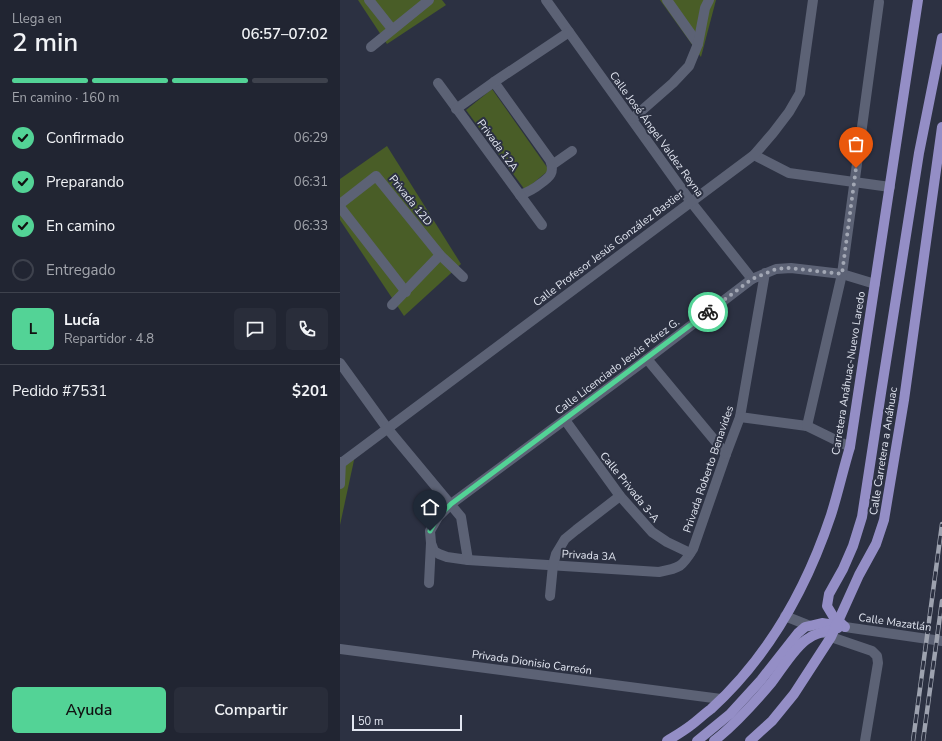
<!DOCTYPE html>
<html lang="es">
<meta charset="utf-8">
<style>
:root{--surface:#212532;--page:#292d3a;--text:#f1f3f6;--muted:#a2a5ac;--line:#3e424d;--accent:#53d396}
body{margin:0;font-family:"Nunito Sans",sans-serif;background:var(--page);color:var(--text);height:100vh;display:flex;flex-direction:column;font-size:15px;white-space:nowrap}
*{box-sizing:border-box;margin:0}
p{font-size:13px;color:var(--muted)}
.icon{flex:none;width:22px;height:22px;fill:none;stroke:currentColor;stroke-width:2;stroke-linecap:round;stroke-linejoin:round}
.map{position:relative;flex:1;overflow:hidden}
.panel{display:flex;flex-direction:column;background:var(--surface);width:340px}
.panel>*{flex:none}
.scale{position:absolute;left:12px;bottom:10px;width:110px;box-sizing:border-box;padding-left:4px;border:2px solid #e2e6f1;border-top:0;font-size:11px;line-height:14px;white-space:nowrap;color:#e2e6f1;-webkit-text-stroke:3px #2c3142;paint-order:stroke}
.pin{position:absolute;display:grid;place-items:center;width:34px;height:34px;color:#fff;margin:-41px -17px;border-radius:50% 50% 50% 0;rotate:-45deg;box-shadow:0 0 4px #0007}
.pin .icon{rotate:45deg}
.courier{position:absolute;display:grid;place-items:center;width:40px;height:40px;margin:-20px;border:3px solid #53d396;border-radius:50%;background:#fff;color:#222;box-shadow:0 1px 5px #0007}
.head em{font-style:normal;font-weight:600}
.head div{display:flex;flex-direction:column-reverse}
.head{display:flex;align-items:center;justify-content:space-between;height:68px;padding:0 12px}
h1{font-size:26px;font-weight:600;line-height:30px}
.bar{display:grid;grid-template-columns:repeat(4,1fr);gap:6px 4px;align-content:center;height:48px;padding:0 12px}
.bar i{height:5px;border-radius:3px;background:var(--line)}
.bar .on{background:var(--accent)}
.bar p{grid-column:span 4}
.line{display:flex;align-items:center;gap:10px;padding:0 12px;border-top:1px solid var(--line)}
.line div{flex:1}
.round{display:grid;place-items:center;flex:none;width:42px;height:42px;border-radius:6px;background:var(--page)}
ol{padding:0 12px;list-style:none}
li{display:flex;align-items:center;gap:12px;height:44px}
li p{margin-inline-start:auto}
li .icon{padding:4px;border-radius:50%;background:var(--accent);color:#111;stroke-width:4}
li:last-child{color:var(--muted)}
li i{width:22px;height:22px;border:2px solid var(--line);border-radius:50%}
.primary-button{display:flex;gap:8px;margin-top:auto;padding:8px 12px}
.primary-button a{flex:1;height:46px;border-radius:6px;background:var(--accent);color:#111;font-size:16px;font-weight:600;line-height:46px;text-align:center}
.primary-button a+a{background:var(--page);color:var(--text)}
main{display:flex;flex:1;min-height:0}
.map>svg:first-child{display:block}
</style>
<main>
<section class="panel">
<div class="head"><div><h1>2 min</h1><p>Llega en</p></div><em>06:57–07:02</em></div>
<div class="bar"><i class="on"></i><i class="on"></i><i class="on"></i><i></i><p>En camino · 160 m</p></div>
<ol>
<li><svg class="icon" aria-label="check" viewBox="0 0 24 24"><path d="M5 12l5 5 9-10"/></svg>Confirmado<p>06:29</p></li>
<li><svg class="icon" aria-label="check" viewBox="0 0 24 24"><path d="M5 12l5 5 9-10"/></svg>Preparando<p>06:31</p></li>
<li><svg class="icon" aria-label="check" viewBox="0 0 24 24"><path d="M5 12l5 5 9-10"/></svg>En camino<p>06:33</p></li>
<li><i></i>Entregado</li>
</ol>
<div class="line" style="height:72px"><b class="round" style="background:var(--accent);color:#111">L</b><div><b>Lucía</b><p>Repartidor · 4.8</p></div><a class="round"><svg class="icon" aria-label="chat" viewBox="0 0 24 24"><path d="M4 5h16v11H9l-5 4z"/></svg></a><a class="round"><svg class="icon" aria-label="phone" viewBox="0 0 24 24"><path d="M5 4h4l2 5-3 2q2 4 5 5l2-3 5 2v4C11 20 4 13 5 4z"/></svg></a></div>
<div class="line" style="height:52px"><div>Pedido #7531</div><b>$201</b></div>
<div class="primary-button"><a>Ayuda</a><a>Compartir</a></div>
</section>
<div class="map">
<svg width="602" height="741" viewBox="0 0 602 741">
<rect width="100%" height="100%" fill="#2c3142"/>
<g fill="#495d27">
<path d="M18 0H102L106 5 47 44Z"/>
<path d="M320 0H376L361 57Z"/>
<path d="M152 89 209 170 185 190 126 110Z"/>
<path d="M47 146 121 264 64 316 0 220V179Z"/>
<path d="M16 451 0 525V463Z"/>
</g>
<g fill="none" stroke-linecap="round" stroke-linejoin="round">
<g stroke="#5c6275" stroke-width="10">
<path d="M29 0 52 29"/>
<path d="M206 0 351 202 412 279"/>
<path d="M327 0 358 44"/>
<path d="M31 47 89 0"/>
<path d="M154 82 210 160C215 173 210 177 200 184 194 189 188 192 180 195"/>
<path d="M98 83 202 225"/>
<path d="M116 109 154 82 229 32"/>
<path d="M292 119 333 83 349 66 358 44 365 8 369 0"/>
<path d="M414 155 449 173 550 187"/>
<path d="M212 165 232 151"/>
<path d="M0 204 36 176 100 255 123 277"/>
<path d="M0 207 66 292"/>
<path d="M425 273 400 417 386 454 353 549C342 567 340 568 319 572L128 560 107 557 99 554 94 551 91 543 90 531 98 517 111 504 307 359 412 279 436 269 451 268 502 274 535 284"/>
<path d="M52 305 100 255"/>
<path d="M307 359 386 454"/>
<path d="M0 363 47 428 121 517 128 560"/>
<path d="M400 417 467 426 510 447"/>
<path d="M225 420 280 496 312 532 327 542 350 553"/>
<path d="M467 426 502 274 539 2"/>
<path d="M0 464 414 155 433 133 449 112 460 93 473 0"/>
<path d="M0 484 1 462"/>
<path d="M89 583 91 543"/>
<path d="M210 596 213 565 216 554 225 539 236 530 280 496"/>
<path d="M445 616 480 630 491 637 532 651 537 656 538 663 525 741"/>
<path d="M505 627 602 641"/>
<path d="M0 649 381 699"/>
</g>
<g stroke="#948ec6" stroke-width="10">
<path d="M505 627 493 616 487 606 489 594 503 569 513 546 522 517 541 393 579 153 602 38"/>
<path d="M327 741C335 736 342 732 350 726 357 721 364 714 371 709 428 657 467 587 491 515 498 493 503 470 510 447L578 0"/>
<path d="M357 741 390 714 421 680 458 633 465 627 482 623 501 626"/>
<path d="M374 741C393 726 416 701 432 682 442 669 456 645 469 638 478 632 489 631 498 628"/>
<path d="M410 741 432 721 454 694 491 637 519 575 536 544 544 520 564 400 602 127"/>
</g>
<g stroke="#9da2af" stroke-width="4.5">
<g id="rail">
<path d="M573 741 602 524"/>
<path d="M583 741 602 601"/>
</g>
</g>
<use href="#rail" stroke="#2c3142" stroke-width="3" stroke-dasharray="9" stroke-linecap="butt"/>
</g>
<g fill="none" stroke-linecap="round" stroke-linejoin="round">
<path stroke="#a2a7b4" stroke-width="4" stroke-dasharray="0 7.2" d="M368 312 412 279 436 269 450 268 502 274 516 168"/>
<path stroke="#53d396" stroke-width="5" d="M90 531 98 517 111 504 368 312"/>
</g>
<g text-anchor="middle" stroke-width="4" stroke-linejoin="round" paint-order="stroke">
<g font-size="11" fill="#e2e6f1" stroke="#2c3142">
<text transform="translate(317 134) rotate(54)" y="4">Calle José Ángel Valdez Reyna</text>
<text transform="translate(158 145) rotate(54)" y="4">Privada 12A</text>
<text transform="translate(71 200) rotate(51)" y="4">Privada 12D</text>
<text transform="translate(268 248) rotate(-37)" y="4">Calle Profesor Jesús González Bastier</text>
<text transform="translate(277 366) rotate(-37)" y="4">Calle Licenciado Jesús Pérez G.</text>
<text transform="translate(508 373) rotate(-81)" y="4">Carretera Anáhuac-Nuevo Laredo</text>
<text transform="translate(543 451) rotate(-81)" y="4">Calle Carretera a Anáhuac</text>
<text transform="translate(368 469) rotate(-71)" y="4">Privada Roberto Benavides</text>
<text transform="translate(290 487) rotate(51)" y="4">Calle Privada 3-A</text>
<text transform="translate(249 555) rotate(3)" y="4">Privada 3A</text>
<text transform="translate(555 622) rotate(8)" y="4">Calle Mazatlán</text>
<text transform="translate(192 662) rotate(8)" y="4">Privada Dionisio Carreón</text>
</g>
</g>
</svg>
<div class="scale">50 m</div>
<div class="pin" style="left:516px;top:168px;background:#ea580c"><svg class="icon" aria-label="bag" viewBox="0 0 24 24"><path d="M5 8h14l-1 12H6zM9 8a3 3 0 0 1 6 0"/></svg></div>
<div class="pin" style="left:90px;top:531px;background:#1f2937"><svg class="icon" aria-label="home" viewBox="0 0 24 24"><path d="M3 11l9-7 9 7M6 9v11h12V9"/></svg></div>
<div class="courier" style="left:368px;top:312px"><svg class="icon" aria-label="bike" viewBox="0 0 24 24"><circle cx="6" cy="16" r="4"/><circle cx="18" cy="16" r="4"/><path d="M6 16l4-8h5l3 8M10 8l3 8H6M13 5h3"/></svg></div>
</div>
</main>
